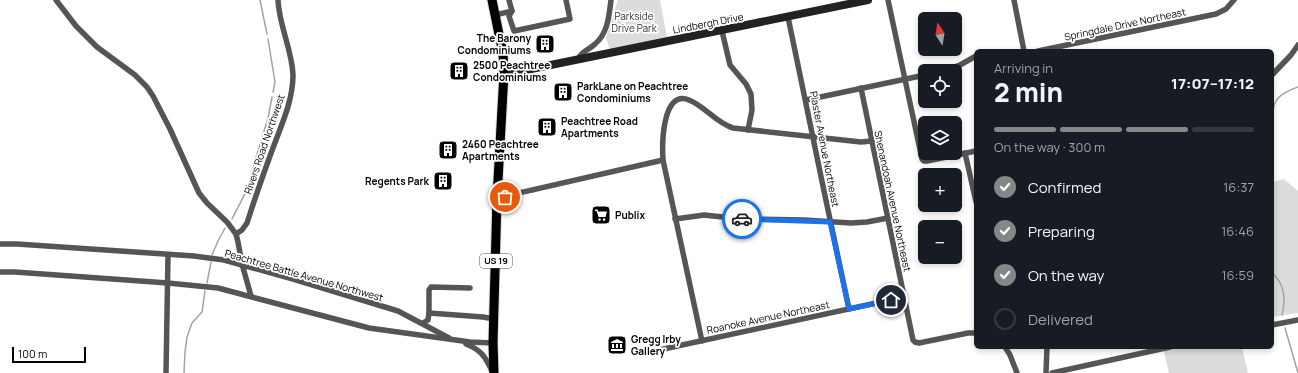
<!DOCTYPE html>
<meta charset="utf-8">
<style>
:root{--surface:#171b24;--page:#20242c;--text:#f1f3f6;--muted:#9ea1a6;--line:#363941;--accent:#858687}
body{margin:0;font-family:Manrope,sans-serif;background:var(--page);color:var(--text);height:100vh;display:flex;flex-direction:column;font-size:15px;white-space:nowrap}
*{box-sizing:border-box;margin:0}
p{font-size:13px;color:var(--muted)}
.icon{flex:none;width:22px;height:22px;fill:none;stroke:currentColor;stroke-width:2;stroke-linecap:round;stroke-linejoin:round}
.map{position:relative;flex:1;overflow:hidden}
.drawer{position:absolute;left:974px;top:49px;width:300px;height:300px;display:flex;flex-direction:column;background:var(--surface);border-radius:6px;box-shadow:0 2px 6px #0003}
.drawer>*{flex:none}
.needle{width:26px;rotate:348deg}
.buttons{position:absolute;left:918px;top:12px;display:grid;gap:8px}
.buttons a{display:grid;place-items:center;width:44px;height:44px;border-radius:6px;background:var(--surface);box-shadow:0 2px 6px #0003;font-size:20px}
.scale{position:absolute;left:12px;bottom:10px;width:74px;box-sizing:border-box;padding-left:4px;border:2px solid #000;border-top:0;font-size:11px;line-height:14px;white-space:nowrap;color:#000;-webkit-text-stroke:3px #fff;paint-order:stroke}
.pin{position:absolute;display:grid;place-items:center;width:34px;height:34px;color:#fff;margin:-17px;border:2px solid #fff;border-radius:50%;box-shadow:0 1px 4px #0007}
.courier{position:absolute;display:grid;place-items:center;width:40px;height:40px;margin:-20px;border:3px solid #1a73e8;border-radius:50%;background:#fff;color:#222;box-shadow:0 1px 5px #0007}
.summary em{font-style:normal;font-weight:800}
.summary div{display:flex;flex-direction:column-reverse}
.summary{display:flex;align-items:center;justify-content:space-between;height:68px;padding:0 20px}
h1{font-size:26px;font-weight:800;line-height:30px}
.bar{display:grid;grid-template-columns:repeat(4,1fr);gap:6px 4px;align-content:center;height:48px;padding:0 20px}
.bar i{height:5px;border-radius:3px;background:var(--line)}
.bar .current{background:var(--accent)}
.bar p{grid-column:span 4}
ol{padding:0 20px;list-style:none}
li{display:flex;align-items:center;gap:12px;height:44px}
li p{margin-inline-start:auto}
li .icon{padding:4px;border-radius:50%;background:var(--accent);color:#fff;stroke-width:4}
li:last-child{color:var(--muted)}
li i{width:22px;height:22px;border:2px solid var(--line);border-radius:50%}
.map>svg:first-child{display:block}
</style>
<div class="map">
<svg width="1298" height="373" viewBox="0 0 1298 373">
<rect width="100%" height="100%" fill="#fff"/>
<g fill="#dcdcdc">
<path d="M618 0H660L667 37 610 50 606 38Z"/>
<path d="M1284 179 1298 191V313L1272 317V182Z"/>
<path d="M1163 347H1242L1248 373H1169Z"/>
</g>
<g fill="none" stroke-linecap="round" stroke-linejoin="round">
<g stroke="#a3a3a3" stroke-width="1.5">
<path d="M260 0 267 34"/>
<path d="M268 39 275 82 273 92"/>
<path d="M1272 118C1273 114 1273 107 1275 103 1279 94 1290 90 1298 87"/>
<path d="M232 219C237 209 243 199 247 188 250 179 251 171 255 163V161L268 118 272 97"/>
<path d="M212 255 218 241 225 228"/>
<path d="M1272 273C1285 284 1286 299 1282 315"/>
<path d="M207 283 211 262"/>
<path d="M1285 328 1298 373"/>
<path d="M184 373 185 352 187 337 192 323 202 312 205 291"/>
</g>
<g stroke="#dbdbdb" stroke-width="11">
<path id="trunk" d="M492 0 503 54 504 73 497 198 493 343 494 373"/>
</g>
<g stroke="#555" stroke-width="5.5">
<path d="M56 0 76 26 97 47 135 75 147 87 153 96 170 129 199 193 207 203 227 222 236 234 238 242 242 264 251 296"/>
<path d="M509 0 512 11 509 16 514 31 570 19 566 0"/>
<path d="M888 0 922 159 924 161H927L976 151"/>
<path d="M1014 0 1024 51"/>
<path d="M495 15 512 11"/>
<path d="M788 17 824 191 849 309"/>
<path d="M722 31 730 65 746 84 751 94 752 110 748 130"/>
<path d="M1038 51 1216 14 1226 9 1234 0"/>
<path d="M578 59C582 51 589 50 595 44 608 33 609 16 611 0"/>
<path d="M942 71 960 65 976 56"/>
<path d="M1272 75 1291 55 1298 45"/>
<path d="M861 88 913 340 915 342 919 343 968 333H976"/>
<path d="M806 100 925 75"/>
<path d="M965 153 976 202"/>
<path d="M497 198 663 160"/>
<path d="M675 219 704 215 742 219 804 220 851 223 867 222 888 218"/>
<path d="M236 234 242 230 247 223C254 201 262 178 270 156 279 130 293 103 293 75 292 49 279 26 278 0"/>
<path d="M0 244H17L194 256 224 260 293 279 398 311 449 338"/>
<path d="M0 272H15L168 283 218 288 369 328 470 342 493 343"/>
<path d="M429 313 483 317 494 319"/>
<path d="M423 323 428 320 429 313V290L431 287 470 288"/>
<path d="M1272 325 1298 320"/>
<path d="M702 341 663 160C662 145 662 89 689 100 706 107 716 123 733 128L861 142 872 141"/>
<path d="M466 344C481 350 485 356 492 371"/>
<path d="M1005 347 1010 355 1017 373"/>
<path d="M659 350 904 297"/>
<path d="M166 373 168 255"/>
<path d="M1046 373 1047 347"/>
<path d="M1052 373 1170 347"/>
</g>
<path stroke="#222" stroke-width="8" d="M504 73H512L536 68 868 0"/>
<use href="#trunk" stroke="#000" stroke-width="9"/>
</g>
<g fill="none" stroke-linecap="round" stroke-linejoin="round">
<path stroke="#595959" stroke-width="4" stroke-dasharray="0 7.2" d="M505 197 663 160 675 219 704 216 742 219"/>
<path stroke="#1a73e8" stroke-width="5" d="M742 219 830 222 849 309 891 300"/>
</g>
<defs>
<g id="building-square" transform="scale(1)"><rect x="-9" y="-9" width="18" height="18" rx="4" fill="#000" stroke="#fff"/><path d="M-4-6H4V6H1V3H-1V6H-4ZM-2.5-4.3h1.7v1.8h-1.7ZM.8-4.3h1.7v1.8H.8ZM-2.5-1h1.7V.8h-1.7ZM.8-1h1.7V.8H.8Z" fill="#fff"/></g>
<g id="supermarket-square" transform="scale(1)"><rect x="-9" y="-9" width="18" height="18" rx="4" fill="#000" stroke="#fff"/><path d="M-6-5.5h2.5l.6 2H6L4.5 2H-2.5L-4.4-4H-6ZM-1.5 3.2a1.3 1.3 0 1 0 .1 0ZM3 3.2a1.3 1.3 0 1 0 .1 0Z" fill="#fff"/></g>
<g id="museum-square" transform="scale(1)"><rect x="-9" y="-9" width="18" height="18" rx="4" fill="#000" stroke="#fff"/><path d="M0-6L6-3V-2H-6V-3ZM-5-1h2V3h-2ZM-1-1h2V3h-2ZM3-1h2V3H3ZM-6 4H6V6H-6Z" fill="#fff"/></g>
</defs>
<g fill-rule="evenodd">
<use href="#building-square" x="545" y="44"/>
<use href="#building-square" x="459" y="71"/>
<use href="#building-square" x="563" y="92"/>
<use href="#building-square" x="547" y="127"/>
<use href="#building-square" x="448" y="150"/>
<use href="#building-square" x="443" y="181"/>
<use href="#supermarket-square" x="601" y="215"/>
<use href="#museum-square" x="617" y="345"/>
</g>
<g text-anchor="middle" stroke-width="3.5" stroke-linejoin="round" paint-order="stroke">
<rect fill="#fff" stroke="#4c4c4c" stroke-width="1" x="480" y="254" width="32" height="14" rx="3"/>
<g font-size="9" font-weight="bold" fill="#000">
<text x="496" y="264">US 19</text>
</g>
<g font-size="10" fill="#333" stroke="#fff">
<text x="634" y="20">Parkside<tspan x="634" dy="12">Drive Park</tspan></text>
</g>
<g font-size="10" fill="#000" stroke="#fff">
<text transform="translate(708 23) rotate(-11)" y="4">Lindbergh Drive</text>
<text transform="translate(1125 24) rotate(-12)" y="4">Springdale Drive Northeast</text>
<text transform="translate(264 144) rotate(-71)" y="4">Rivers Road Northwest</text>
<text transform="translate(825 149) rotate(79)" y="4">Plaster Avenue Northeast</text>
<text transform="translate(893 201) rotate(78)" y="4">Shenandoah Avenue Northeast</text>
<text transform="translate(304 275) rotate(16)" y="4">Peachtree Battle Avenue Northwest</text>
<text transform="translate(768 317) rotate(-12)" y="4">Roanoke Avenue Northeast</text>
</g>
<g font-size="10" font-weight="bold" fill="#000" stroke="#fff" text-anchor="start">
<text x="531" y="42" text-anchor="end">The Barony<tspan x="531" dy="12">Condominiums</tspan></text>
<text x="473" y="69">2500 Peachtree<tspan x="473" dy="12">Condominiums</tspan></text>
<text x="577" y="90">ParkLane on Peachtree<tspan x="577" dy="12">Condominiums</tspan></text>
<text x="561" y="125">Peachtree Road<tspan x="561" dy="12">Apartments</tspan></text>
<text x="462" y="148">2460 Peachtree<tspan x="462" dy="12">Apartments</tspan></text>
<text x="429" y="185" text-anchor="end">Regents Park</text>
<text x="615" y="219">Publix</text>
<text x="631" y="343">Gregg Irby<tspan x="631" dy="12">Gallery</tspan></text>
</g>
</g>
</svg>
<div class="buttons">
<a><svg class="needle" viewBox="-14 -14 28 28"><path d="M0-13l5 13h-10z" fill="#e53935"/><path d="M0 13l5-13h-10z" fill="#9ea1a6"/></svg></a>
<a><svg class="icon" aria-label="locate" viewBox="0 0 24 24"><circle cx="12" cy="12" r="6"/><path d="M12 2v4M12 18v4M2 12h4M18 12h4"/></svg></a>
<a><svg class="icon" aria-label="layers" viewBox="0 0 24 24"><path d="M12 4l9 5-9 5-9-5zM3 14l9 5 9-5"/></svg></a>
<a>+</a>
<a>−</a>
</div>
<div class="scale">100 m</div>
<div class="pin" style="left:505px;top:197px;background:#ea580c"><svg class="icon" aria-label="bag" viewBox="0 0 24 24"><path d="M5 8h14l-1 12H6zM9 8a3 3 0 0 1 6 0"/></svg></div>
<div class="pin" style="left:891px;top:300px;background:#1f2937"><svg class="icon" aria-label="home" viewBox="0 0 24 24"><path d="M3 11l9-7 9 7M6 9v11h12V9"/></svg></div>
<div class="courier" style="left:742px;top:219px"><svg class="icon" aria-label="car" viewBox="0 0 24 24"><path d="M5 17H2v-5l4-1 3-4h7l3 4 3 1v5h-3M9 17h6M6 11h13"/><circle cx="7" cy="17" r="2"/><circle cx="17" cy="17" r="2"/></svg></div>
<section class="drawer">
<div class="summary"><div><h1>2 min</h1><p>Arriving in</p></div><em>17:07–17:12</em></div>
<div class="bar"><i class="current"></i><i class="current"></i><i class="current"></i><i></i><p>On the way · 300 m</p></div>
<ol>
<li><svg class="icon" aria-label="check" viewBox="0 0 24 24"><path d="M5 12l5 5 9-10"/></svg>Confirmed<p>16:37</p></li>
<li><svg class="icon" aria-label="check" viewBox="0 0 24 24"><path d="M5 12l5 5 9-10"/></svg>Preparing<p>16:46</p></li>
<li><svg class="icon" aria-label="check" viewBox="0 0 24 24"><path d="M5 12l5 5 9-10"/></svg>On the way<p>16:59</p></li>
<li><i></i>Delivered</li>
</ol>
</section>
</div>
